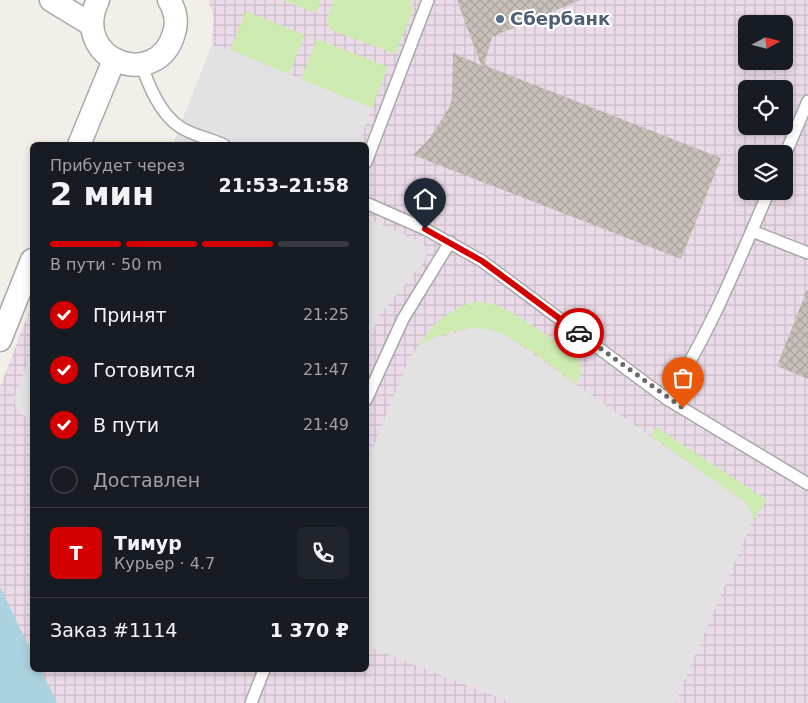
<!DOCTYPE html>
<html lang="ru">
<meta charset="utf-8">
<style>
:root{--surface:#171b24;--page:#20242c;--text:#f1f3f6;--muted:#9ea1a6;--line:#363941;--accent:#d40000}
body{margin:0;font-family:"DejaVu Sans",sans-serif;background:var(--page);color:var(--text);height:100vh;display:flex;flex-direction:column;font-size:19px;white-space:nowrap}
*{box-sizing:border-box;margin:0}
p{font-size:16px;color:var(--muted)}
.icon{flex:none;width:28px;height:28px;fill:none;stroke:currentColor;stroke-width:2;stroke-linecap:round;stroke-linejoin:round}
.map{position:relative;flex:1;overflow:hidden}
.drawer{position:absolute;left:30px;top:142px;width:339px;height:530px;display:flex;flex-direction:column;background:var(--surface);border-radius:8px;box-shadow:0 2px 8px #0003}
.drawer>*{flex:none}
.needle{width:32px;rotate:83deg}
.fabs{position:absolute;left:738px;top:15px;display:grid;gap:10px}
.fabs a{display:grid;place-items:center;width:55px;height:55px;border-radius:8px;background:var(--surface);box-shadow:0 2px 8px #0003;font-size:25px}
.pin{position:absolute;display:grid;place-items:center;width:42px;height:42px;color:#fff;margin:-51px -21px;border-radius:50% 50% 50% 0;rotate:-45deg;box-shadow:0 0 5px #0007}
.pin .icon{rotate:45deg}
.courier{position:absolute;display:grid;place-items:center;width:50px;height:50px;margin:-25px;border:4px solid #d40000;border-radius:50%;background:#fff;color:#222;box-shadow:0 1px 6px #0007}
.headline em{font-style:normal;font-weight:600}
.headline div{display:flex;flex-direction:column-reverse}
.headline{display:flex;align-items:center;justify-content:space-between;height:85px;padding:0 20px}
h1{font-size:32px;font-weight:600;line-height:38px}
.bar{display:grid;grid-template-columns:repeat(4,1fr);gap:8px 5px;align-content:center;height:60px;padding:0 20px}
.bar i{height:6px;border-radius:4px;background:var(--line)}
.bar .on{background:var(--accent)}
.bar p{grid-column:span 4}
.line{display:flex;align-items:center;gap:12px;padding:0 20px;border-top:1px solid var(--line)}
.line div{flex:1}
.round{display:grid;place-items:center;flex:none;width:52px;height:52px;border-radius:8px;background:var(--page)}
ol{padding:0 20px;list-style:none}
li{display:flex;align-items:center;gap:15px;height:55px}
li p{margin-inline-start:auto}
li .icon{padding:5px;border-radius:50%;background:var(--accent);color:#fff;stroke-width:4}
li:last-child{color:var(--muted)}
li i{width:28px;height:28px;border:2px solid var(--line);border-radius:50%}
.map>svg:first-child{display:block}
</style>
<div class="map">
<svg width="808" height="703" viewBox="0 0 808 703">
<defs>
<pattern id="industrial-grid" width="8" height="8" patternUnits="userSpaceOnUse" patternTransform="scale(1.25)"><rect width="8" height="8" fill="#ebdbe8"/><path d="M0 4h8M4 0v8" fill="none" stroke="#c9bcc7"/></pattern>
<pattern id="building-cross-hatch" width="8" height="8" patternUnits="userSpaceOnUse" patternTransform="scale(1.25)"><rect width="8" height="8" fill="#c7bfb8"/><path d="M0 0l8 8M0 8l8-8" fill="none" stroke="#aba49e"/></pattern>
</defs>
<rect width="100%" height="100%" fill="#f2efe9"/>
<path fill="url(#industrial-grid)" fill-rule="evenodd" d="M208 0H808V703H0V387L32 304V670H366V145H173L212 45 213 14ZM746 24H784V61H746ZM746 89H784V126H746ZM746 154H784V191H746Z"/>
<g fill="#cdebb0">
<path d="M282 0H321L316 13Z"/>
<path d="M334 0H410L413 10 395 54 331 30C324 20 330 11 334 0Z"/>
<path d="M246 11 305 35 289 74 230 50Z"/>
<path d="M317 39 388 67 372 108 301 79Z"/>
<path d="M473 302C481 302 489 302 496 305 509 309 574 351 579 362 583 370 580 377 576 384 547 364 508 327 471 329 453 329 435 338 419 345 431 324 450 309 473 302Z"/>
<path d="M656 427 767 500 752 522V513L746 503 651 436Z"/>
</g>
<g fill="#e2e2e2">
<path d="M212 45 230 50 372 108 358 145H173Z"/>
<path d="M366 218 417 240 425 246 426 254 424 262 379 316 366 347Z"/>
<path d="M472 328 489 329 504 334 746 503 752 513V522L675 703H512L366 646V465L408 361 419 345 435 338Z"/>
<path d="M32 352V419L22 415 16 409 14 398Z"/>
</g>
<path fill="#aad3df" d="M0 587 32 653V670H41L57 703H0Z"/>
<g fill="url(#building-cross-hatch)">
<path d="M457 0H580L492 37 484 65 721 158 681 259 413 155 429 139 449 108 452 98 453 53 481 65Z"/>
<path d="M807 290H808V379L777 366Z"/>
</g>
<g fill="none" stroke-linecap="round" stroke-linejoin="round">
<g stroke="#a9a9a9" stroke-width="14">
<g id="service">
<path d="M141 64C149 86 160 114 180 127 192 135 211 139 224 145"/>
<path d="M784 157 808 101"/>
<path d="M366 162 428 0"/>
<path d="M366 203 425 229 482 261 667 399 808 484"/>
<path d="M752 231 808 253"/>
<path d="M667 399C710 334 738 262 769 191"/>
<path d="M366 400 403 319 450 242"/>
<path d="M251 703 264 670"/>
</g>
</g>
<g stroke="#a9a9a9" stroke-width="25">
<g id="minor">
<path d="M51 0 92 25"/>
<path d="M98 0C69 61 158 92 174 33 178 21 175 10 169 0"/>
<path d="M79 145 114 60"/>
<path d="M0 340 32 260"/>
</g>
</g>
<use href="#service" stroke="#fff" stroke-width="11"/>
<use href="#minor" stroke="#fff" stroke-width="22"/>
</g>
<g fill="none" stroke-linecap="round" stroke-linejoin="round">
<path stroke="#6b6a68" stroke-width="5" stroke-dasharray="0 9" d="M579 333 683 408"/>
<path stroke="#d40000" stroke-width="6" d="M425 229 482 261 579 333"/>
</g>
<circle fill="#5c6f8a" stroke="#fff" stroke-width="2" cx="500" cy="19" r="5"/>
<g text-anchor="middle" stroke-width="4.5" stroke-linejoin="round" paint-order="stroke">
<g font-size="18" font-weight="bold" fill="#4e5e75" stroke="#fff" text-anchor="start">
<text x="510" y="25">Сбербанк</text>
</g>
</g>
</svg>
<div class="fabs">
<a><svg class="needle" viewBox="-14 -14 28 28"><path d="M0-13l5 13h-10z" fill="#e53935"/><path d="M0 13l5-13h-10z" fill="#9ea1a6"/></svg></a>
<a><svg class="icon" aria-label="locate" viewBox="0 0 24 24"><circle cx="12" cy="12" r="6"/><path d="M12 2v4M12 18v4M2 12h4M18 12h4"/></svg></a>
<a><svg class="icon" aria-label="layers" viewBox="0 0 24 24"><path d="M12 4l9 5-9 5-9-5zM3 14l9 5 9-5"/></svg></a>
</div>
<div class="pin" style="left:683px;top:408px;background:#ea580c"><svg class="icon" aria-label="bag" viewBox="0 0 24 24"><path d="M5 8h14l-1 12H6zM9 8a3 3 0 0 1 6 0"/></svg></div>
<div class="pin" style="left:425px;top:229px;background:#1f2937"><svg class="icon" aria-label="home" viewBox="0 0 24 24"><path d="M3 11l9-7 9 7M6 9v11h12V9"/></svg></div>
<div class="courier" style="left:579px;top:333px"><svg class="icon" aria-label="car" viewBox="0 0 24 24"><path d="M5 17H2v-5l4-1 3-4h7l3 4 3 1v5h-3M9 17h6M6 11h13"/><circle cx="7" cy="17" r="2"/><circle cx="17" cy="17" r="2"/></svg></div>
<section class="drawer">
<div class="headline"><div><h1>2 мин</h1><p>Прибудет через</p></div><em>21:53–21:58</em></div>
<div class="bar"><i class="on"></i><i class="on"></i><i class="on"></i><i></i><p>В пути · 50 m</p></div>
<ol>
<li><svg class="icon" aria-label="check" viewBox="0 0 24 24"><path d="M5 12l5 5 9-10"/></svg>Принят<p>21:25</p></li>
<li><svg class="icon" aria-label="check" viewBox="0 0 24 24"><path d="M5 12l5 5 9-10"/></svg>Готовится<p>21:47</p></li>
<li><svg class="icon" aria-label="check" viewBox="0 0 24 24"><path d="M5 12l5 5 9-10"/></svg>В пути<p>21:49</p></li>
<li><i></i>Доставлен</li>
</ol>
<div class="line" style="height:90px"><b class="round" style="background:var(--accent);color:#fff">Т</b><div><b>Тимур</b><p>Курьер · 4.7</p></div><a class="round"><svg class="icon" aria-label="phone" viewBox="0 0 24 24"><path d="M5 4h4l2 5-3 2q2 4 5 5l2-3 5 2v4C11 20 4 13 5 4z"/></svg></a></div>
<div class="line" style="height:65px"><div>Заказ #1114</div><b>1 370 ₽</b></div>
</section>
</div>
